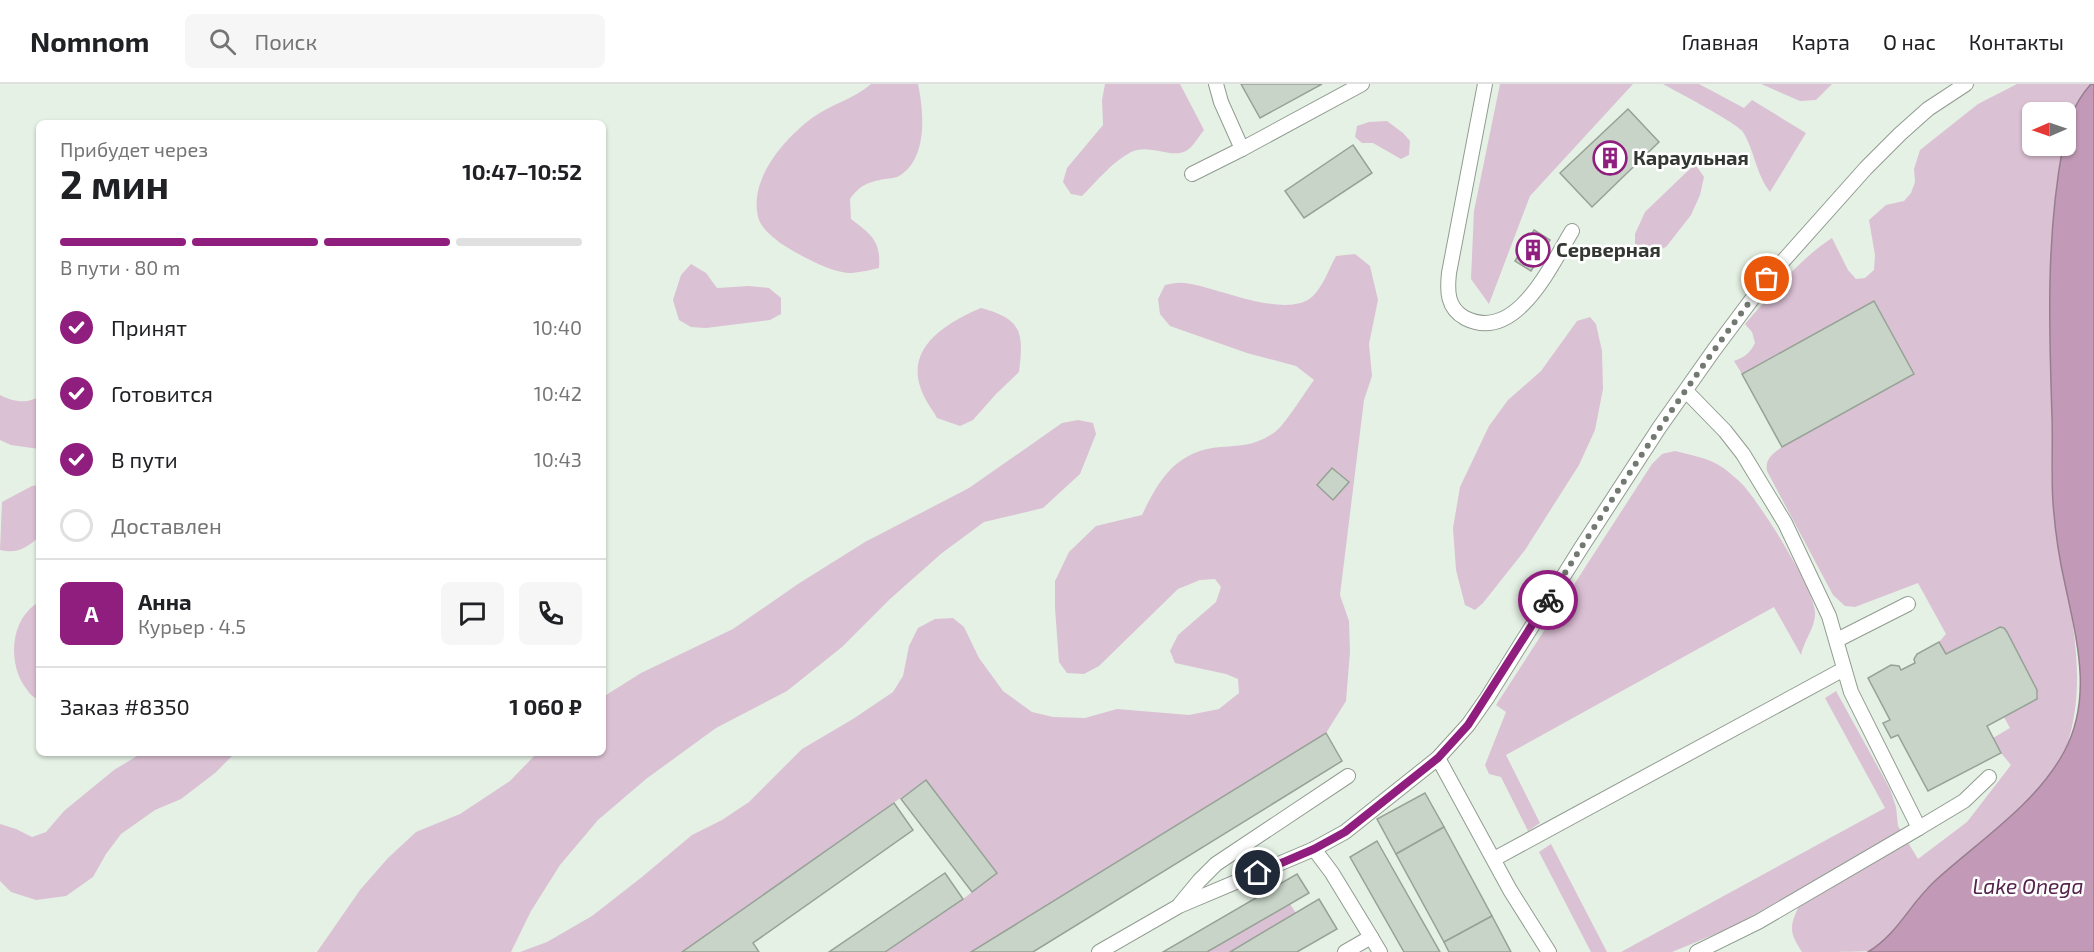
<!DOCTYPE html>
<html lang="ru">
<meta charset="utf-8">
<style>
:root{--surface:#fff;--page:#f6f6f6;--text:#202124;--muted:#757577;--line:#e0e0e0;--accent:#901e7e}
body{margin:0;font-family:"Exo 2",sans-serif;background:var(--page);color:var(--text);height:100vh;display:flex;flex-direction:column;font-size:22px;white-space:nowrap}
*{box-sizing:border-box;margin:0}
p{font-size:20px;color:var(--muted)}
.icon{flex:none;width:33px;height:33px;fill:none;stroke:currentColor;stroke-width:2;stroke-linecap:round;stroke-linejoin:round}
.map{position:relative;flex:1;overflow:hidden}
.details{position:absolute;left:36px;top:36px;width:570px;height:636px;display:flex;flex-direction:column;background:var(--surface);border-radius:9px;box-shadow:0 2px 4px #0004}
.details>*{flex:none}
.needle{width:39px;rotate:268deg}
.fabs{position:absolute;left:2022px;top:18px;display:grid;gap:12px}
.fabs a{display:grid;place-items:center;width:54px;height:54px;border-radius:9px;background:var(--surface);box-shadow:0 2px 4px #0004;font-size:30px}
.pin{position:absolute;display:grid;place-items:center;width:51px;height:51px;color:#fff;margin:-26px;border:3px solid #fff;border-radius:50%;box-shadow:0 2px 6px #0007}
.courier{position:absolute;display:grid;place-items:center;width:60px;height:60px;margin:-30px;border:4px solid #901e7e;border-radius:50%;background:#fff;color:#222;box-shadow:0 2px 8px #0007}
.summary em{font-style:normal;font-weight:700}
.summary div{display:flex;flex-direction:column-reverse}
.summary{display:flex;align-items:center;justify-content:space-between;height:102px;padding:0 24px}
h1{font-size:39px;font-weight:700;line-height:45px}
.bar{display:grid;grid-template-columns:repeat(4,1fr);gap:9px 6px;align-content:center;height:72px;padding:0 24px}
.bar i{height:8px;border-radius:4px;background:var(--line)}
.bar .active{background:var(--accent)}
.bar p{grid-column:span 4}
.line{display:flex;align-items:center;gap:15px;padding:0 24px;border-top:2px solid var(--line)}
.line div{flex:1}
.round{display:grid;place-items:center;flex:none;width:63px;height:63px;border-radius:9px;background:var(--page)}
ol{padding:0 24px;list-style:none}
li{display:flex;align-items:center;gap:18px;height:66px}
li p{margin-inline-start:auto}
li .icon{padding:6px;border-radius:50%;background:var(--accent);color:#fff;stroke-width:4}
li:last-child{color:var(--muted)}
li i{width:33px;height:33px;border:3px solid var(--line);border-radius:50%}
header{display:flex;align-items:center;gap:36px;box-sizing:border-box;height:84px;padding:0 30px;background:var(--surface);border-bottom:2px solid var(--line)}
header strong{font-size:28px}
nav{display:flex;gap:33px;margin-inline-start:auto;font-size:21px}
.search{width:420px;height:54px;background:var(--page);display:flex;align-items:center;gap:15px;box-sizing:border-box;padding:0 21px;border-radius:9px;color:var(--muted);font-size:22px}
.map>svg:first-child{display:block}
</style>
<header>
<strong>Nomnom</strong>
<div class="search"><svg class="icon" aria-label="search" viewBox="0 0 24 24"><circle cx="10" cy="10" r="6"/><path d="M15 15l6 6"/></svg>Поиск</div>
<nav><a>Главная</a><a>Карта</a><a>О нас</a><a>Контакты</a></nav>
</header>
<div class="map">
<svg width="2094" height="868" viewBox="0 0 2094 868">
<rect width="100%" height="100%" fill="#e5f1e5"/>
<g fill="#dbc1d4">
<path d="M871 0H918C924 28 928 75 899 92 896 94 890 94 885 95 868 98 860 101 850 115L851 135C872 151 881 157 879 184 871 186 861 188 852 189 834 190 801 172 785 162 776 156 761 145 758 133 749 95 784 55 812 34 831 20 854 15 871 0Z"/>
<path d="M1105 0H1180L1204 46C1199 52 1193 63 1186 67 1171 75 1149 59 1131 68 1112 78 1097 97 1082 112L1071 110 1063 98 1067 84 1103 41 1102 16Z"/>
<path d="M1500 0H1633L1530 112 1489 220 1471 195 1474 127Z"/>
<path d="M1663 0H1699L1744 24 1752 16 1806 49 1770 108C1756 90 1755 68 1743 48 1737 39 1677 8 1663 0Z"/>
<path d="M1761 0H1832L1816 16 1800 17Z"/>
<path d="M2017 0H2091C2078 15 2071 33 2066 52V28H2032V62H2063C2046 151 2049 240 2052 331 2053 360 2050 389 2053 418 2061 500 2094 583 2066 664 2046 710 1980 758 1942 791 1935 797 1927 803 1921 811 1906 829 1893 858 1869 867 1860 868 1815 868 1802 868 1790 849 1789 844 1798 824L1791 810 1730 844 1672 868H1621L1885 724 1825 614 1836 607 1890 705 1896 723 1898 742 1918 775 1967 738 2011 681 2001 669 1993 654 2010 644 2004 633 2033 617 2038 611 2004 544H1996L1946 570 1939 558 1946 550 1918 499 1855 523 1845 522 1833 511 1767 387C1765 375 1772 370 1782 363L1914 290 1874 218 1742 290 1734 277C1745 273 1750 269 1755 259L1752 248 1745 240C1772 210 1798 176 1832 154L1848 186 1856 195 1865 194 1874 186 1875 171 1869 136 1886 121 1904 117 1911 109 1915 98 1914 85 1920 66 1978 20Z"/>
<path d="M1387 37 1403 49 1410 57 1409 71 1401 75 1373 59H1362L1355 53 1357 42 1369 38Z"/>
<path d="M1695 80 1704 93 1700 111 1691 131 1666 163 1649 170 1635 165V150L1645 128Z"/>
<path d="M1355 170 1370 182 1378 216 1369 260 1372 292 1364 316 1340 511 1349 537 1350 568 1346 617 1326 649 971 868H885L963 815 997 789 926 696 682 868H520L547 858 592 832 642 793 692 751 722 736 749 718 802 665 853 635 893 608 903 592 909 562 918 544 935 535 953 534 964 543 979 574 1003 607 1032 628 1053 633 1085 634 1117 625 1189 631 1219 625 1239 609 1238 595 1226 590 1175 579 1170 567 1178 551 1216 518 1221 503 1215 495 1200 496 1178 505 1099 582 1084 590 1067 589 1059 578 1055 524V497L1069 468 1096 442 1142 431C1158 398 1173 371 1212 364 1236 361 1253 364 1275 348 1284 342 1305 308 1314 296L1296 282 1247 269 1170 242 1160 230 1158 215 1165 201C1171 200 1178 198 1184 199 1216 202 1286 237 1313 212 1323 202 1329 185 1336 172Z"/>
<path d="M691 180 706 189 717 204 749 202 769 204 781 214V230L770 236 706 244 691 243 679 236 673 216 681 191Z"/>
<path d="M981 224C1022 235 1024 248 1019 288L996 310 973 336 960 342 937 334C932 325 924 315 921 305 905 263 948 238 981 224Z"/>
<path d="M1590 233 1596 240 1602 267 1603 305 1595 346 1579 381 1525 466 1483 519 1475 526 1465 521 1456 486 1453 444 1460 403 1489 342 1508 316 1541 287 1577 237Z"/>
<path d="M0 311C11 317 28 321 39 312V365L11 361 0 356Z"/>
<path d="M1078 336 1093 339 1096 350 1080 390 1043 424 984 438 942 469 890 515 842 563 787 607 716 644 646 695 598 736 560 781 531 827 511 868H317L360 806 388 774 416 748 460 730 510 697 537 669H603V613L641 589 733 545 798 500 865 458 969 404 1062 339Z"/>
<path d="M1675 367C1691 371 1709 374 1722 383 1729 388 1737 395 1743 401 1761 421 1814 504 1815 528 1816 543 1804 556 1801 571L1774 523 1506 671 1540 739 1528 747 1501 693 1489 690 1485 681 1506 628 1496 621 1652 380 1662 370Z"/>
<path d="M39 401V453C26 464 18 470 0 466L2 418 32 402Z"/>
<path d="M39 518V616C35 614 30 611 28 607 7 582 9 535 39 518Z"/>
<path d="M142 669H235L215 689 181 715 155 726 121 750 106 770 93 793 66 812 36 816 11 808 0 797V740L16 745 32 753 46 748 64 727 114 686Z"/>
<path d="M1551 760 1607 868H1591L1539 768Z"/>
<path d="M1290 820 1296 829 1230 868H1207Z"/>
</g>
<path fill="#c29ab7" stroke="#977d8f" stroke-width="1.5" d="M2091 0H2094V868H1868C1899 849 1910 819 1936 796 1979 757 2036 720 2064 668 2093 614 2077 557 2065 500 2059 474 2055 446 2053 419 2051 391 2053 362 2052 333 2049 242 2046 152 2063 62H2066C2066 39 2076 17 2091 0Z"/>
<g fill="#c8d4c8" stroke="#96a296" stroke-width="1.5">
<path d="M1241 0H1322L1260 34Z"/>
<path d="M1628 25 1659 58 1592 123 1560 89Z"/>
<path d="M1353 61 1372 89 1304 134 1285 107Z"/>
<path d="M1534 146 1550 156 1531 187 1515 177Z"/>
<path d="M1874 217 1914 290 1782 363 1742 290Z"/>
<path d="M1332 384 1349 398 1333 416 1317 401Z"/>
<path d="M2000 543 2004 544 2007 548 2037 606V615L1987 642 2001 669 1928 707 1898 651 1891 654 1883 639 1890 636 1868 594 1891 581 1899 582 1901 586 1915 579 1914 575 1917 570 1939 558 1946 570Z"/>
<path d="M1326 649 1342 677 1033 868H971Z"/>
<path d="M926 696 997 789 972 808 901 715Z"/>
<path d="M1425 709 1444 743 1396 770 1377 735Z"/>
<path d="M894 719 913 746 753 859 759 868H682Z"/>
<path d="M1444 743 1492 832 1444 858 1396 770Z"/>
<path d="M1377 757 1440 868H1404L1350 773Z"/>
<path d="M945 789 963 815 885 868H829Z"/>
<path d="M1297 790 1309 809 1207 868H1163Z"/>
<path d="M1319 815 1337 845 1297 868H1230Z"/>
<path d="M1492 832 1511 868H1449L1444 858Z"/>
</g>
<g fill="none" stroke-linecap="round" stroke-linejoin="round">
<g stroke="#919c91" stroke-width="16">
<g id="service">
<path d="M1216 0 1221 18 1242 65 1362 0"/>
<path d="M1485 0 1449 189C1447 207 1447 224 1465 234 1516 260 1551 181 1572 147"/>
<path d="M1192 90 1242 65"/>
<path d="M1686 307 1725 347 1743 370 1785 439 1829 532 1851 608 1919 744 1964 717 1989 693"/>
<path d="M1837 556 1908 520"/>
<path d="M1438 674 1510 806 1549 868"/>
<path d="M1314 765 1332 789 1371 853 1345 868"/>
<path d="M1494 775 1844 585"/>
<path d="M1180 820 1199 797 1216 780 1348 692"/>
<path d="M1371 853 1380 868"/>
<path d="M1099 868 1179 822 1314 765 1345 748 1438 674 1468 641 1487 614 1581 464 1659 344 1714 266 1767 195 1866 84 1900 50 1928 25 1966 0"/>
<path d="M1697 868 1758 838 1919 744"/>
</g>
</g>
<use href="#service" stroke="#fff" stroke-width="14"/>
</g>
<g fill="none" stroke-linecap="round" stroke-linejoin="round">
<path stroke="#717971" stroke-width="6" stroke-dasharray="0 10.8" d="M1548 516C1617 406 1688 298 1767 195"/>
<path stroke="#901e7e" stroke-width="8" d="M1258 789 1314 765 1345 748 1438 674 1468 641 1548 516"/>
</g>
<defs>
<g id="building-ring" transform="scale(1.725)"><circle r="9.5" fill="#fff" stroke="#901e7e" stroke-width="1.5"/><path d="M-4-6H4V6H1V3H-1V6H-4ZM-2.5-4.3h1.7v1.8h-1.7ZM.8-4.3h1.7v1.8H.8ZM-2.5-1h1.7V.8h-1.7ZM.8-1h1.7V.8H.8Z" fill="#901e7e"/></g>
</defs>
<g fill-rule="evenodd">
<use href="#building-ring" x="1610" y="74"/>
<use href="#building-ring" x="1533" y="166"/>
</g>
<g text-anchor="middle" stroke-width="5" stroke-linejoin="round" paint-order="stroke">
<g font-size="20" font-weight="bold" fill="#333833" stroke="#fff" text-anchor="start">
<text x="1633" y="81">Караульная</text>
<text x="1556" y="173">Серверная</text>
</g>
<g font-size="21" font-style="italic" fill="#55244c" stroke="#fff">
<text x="2028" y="810">Lake Onega</text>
</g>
</g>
</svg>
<div class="fabs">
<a><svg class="needle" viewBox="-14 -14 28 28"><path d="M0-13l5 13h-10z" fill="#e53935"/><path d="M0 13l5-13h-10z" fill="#757577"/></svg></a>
</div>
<div class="pin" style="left:1767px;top:195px;background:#ea580c"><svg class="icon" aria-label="bag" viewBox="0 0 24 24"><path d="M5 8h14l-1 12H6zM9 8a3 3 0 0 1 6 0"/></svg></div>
<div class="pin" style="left:1258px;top:789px;background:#1f2937"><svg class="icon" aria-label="home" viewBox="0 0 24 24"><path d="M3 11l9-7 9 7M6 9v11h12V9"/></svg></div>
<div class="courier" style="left:1548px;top:516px"><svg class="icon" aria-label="bike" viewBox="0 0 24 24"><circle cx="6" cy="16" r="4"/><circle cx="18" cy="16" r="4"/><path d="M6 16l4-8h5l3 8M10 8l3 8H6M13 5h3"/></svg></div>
<section class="details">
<div class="summary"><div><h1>2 мин</h1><p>Прибудет через</p></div><em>10:47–10:52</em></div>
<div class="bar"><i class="active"></i><i class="active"></i><i class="active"></i><i></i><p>В пути · 80 m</p></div>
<ol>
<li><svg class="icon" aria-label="check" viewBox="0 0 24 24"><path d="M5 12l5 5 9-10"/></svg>Принят<p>10:40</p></li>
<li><svg class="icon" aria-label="check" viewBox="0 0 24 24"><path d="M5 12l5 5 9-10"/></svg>Готовится<p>10:42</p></li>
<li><svg class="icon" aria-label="check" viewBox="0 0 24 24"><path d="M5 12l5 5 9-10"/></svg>В пути<p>10:43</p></li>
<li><i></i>Доставлен</li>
</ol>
<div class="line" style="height:108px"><b class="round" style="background:var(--accent);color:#fff">А</b><div><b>Анна</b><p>Курьер · 4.5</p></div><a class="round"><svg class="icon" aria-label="chat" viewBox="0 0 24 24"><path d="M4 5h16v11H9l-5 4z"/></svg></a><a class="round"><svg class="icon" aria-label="phone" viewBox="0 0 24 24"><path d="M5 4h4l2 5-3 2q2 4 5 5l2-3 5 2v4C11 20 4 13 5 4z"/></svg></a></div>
<div class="line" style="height:78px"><div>Заказ #8350</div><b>1 060 ₽</b></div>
</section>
</div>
